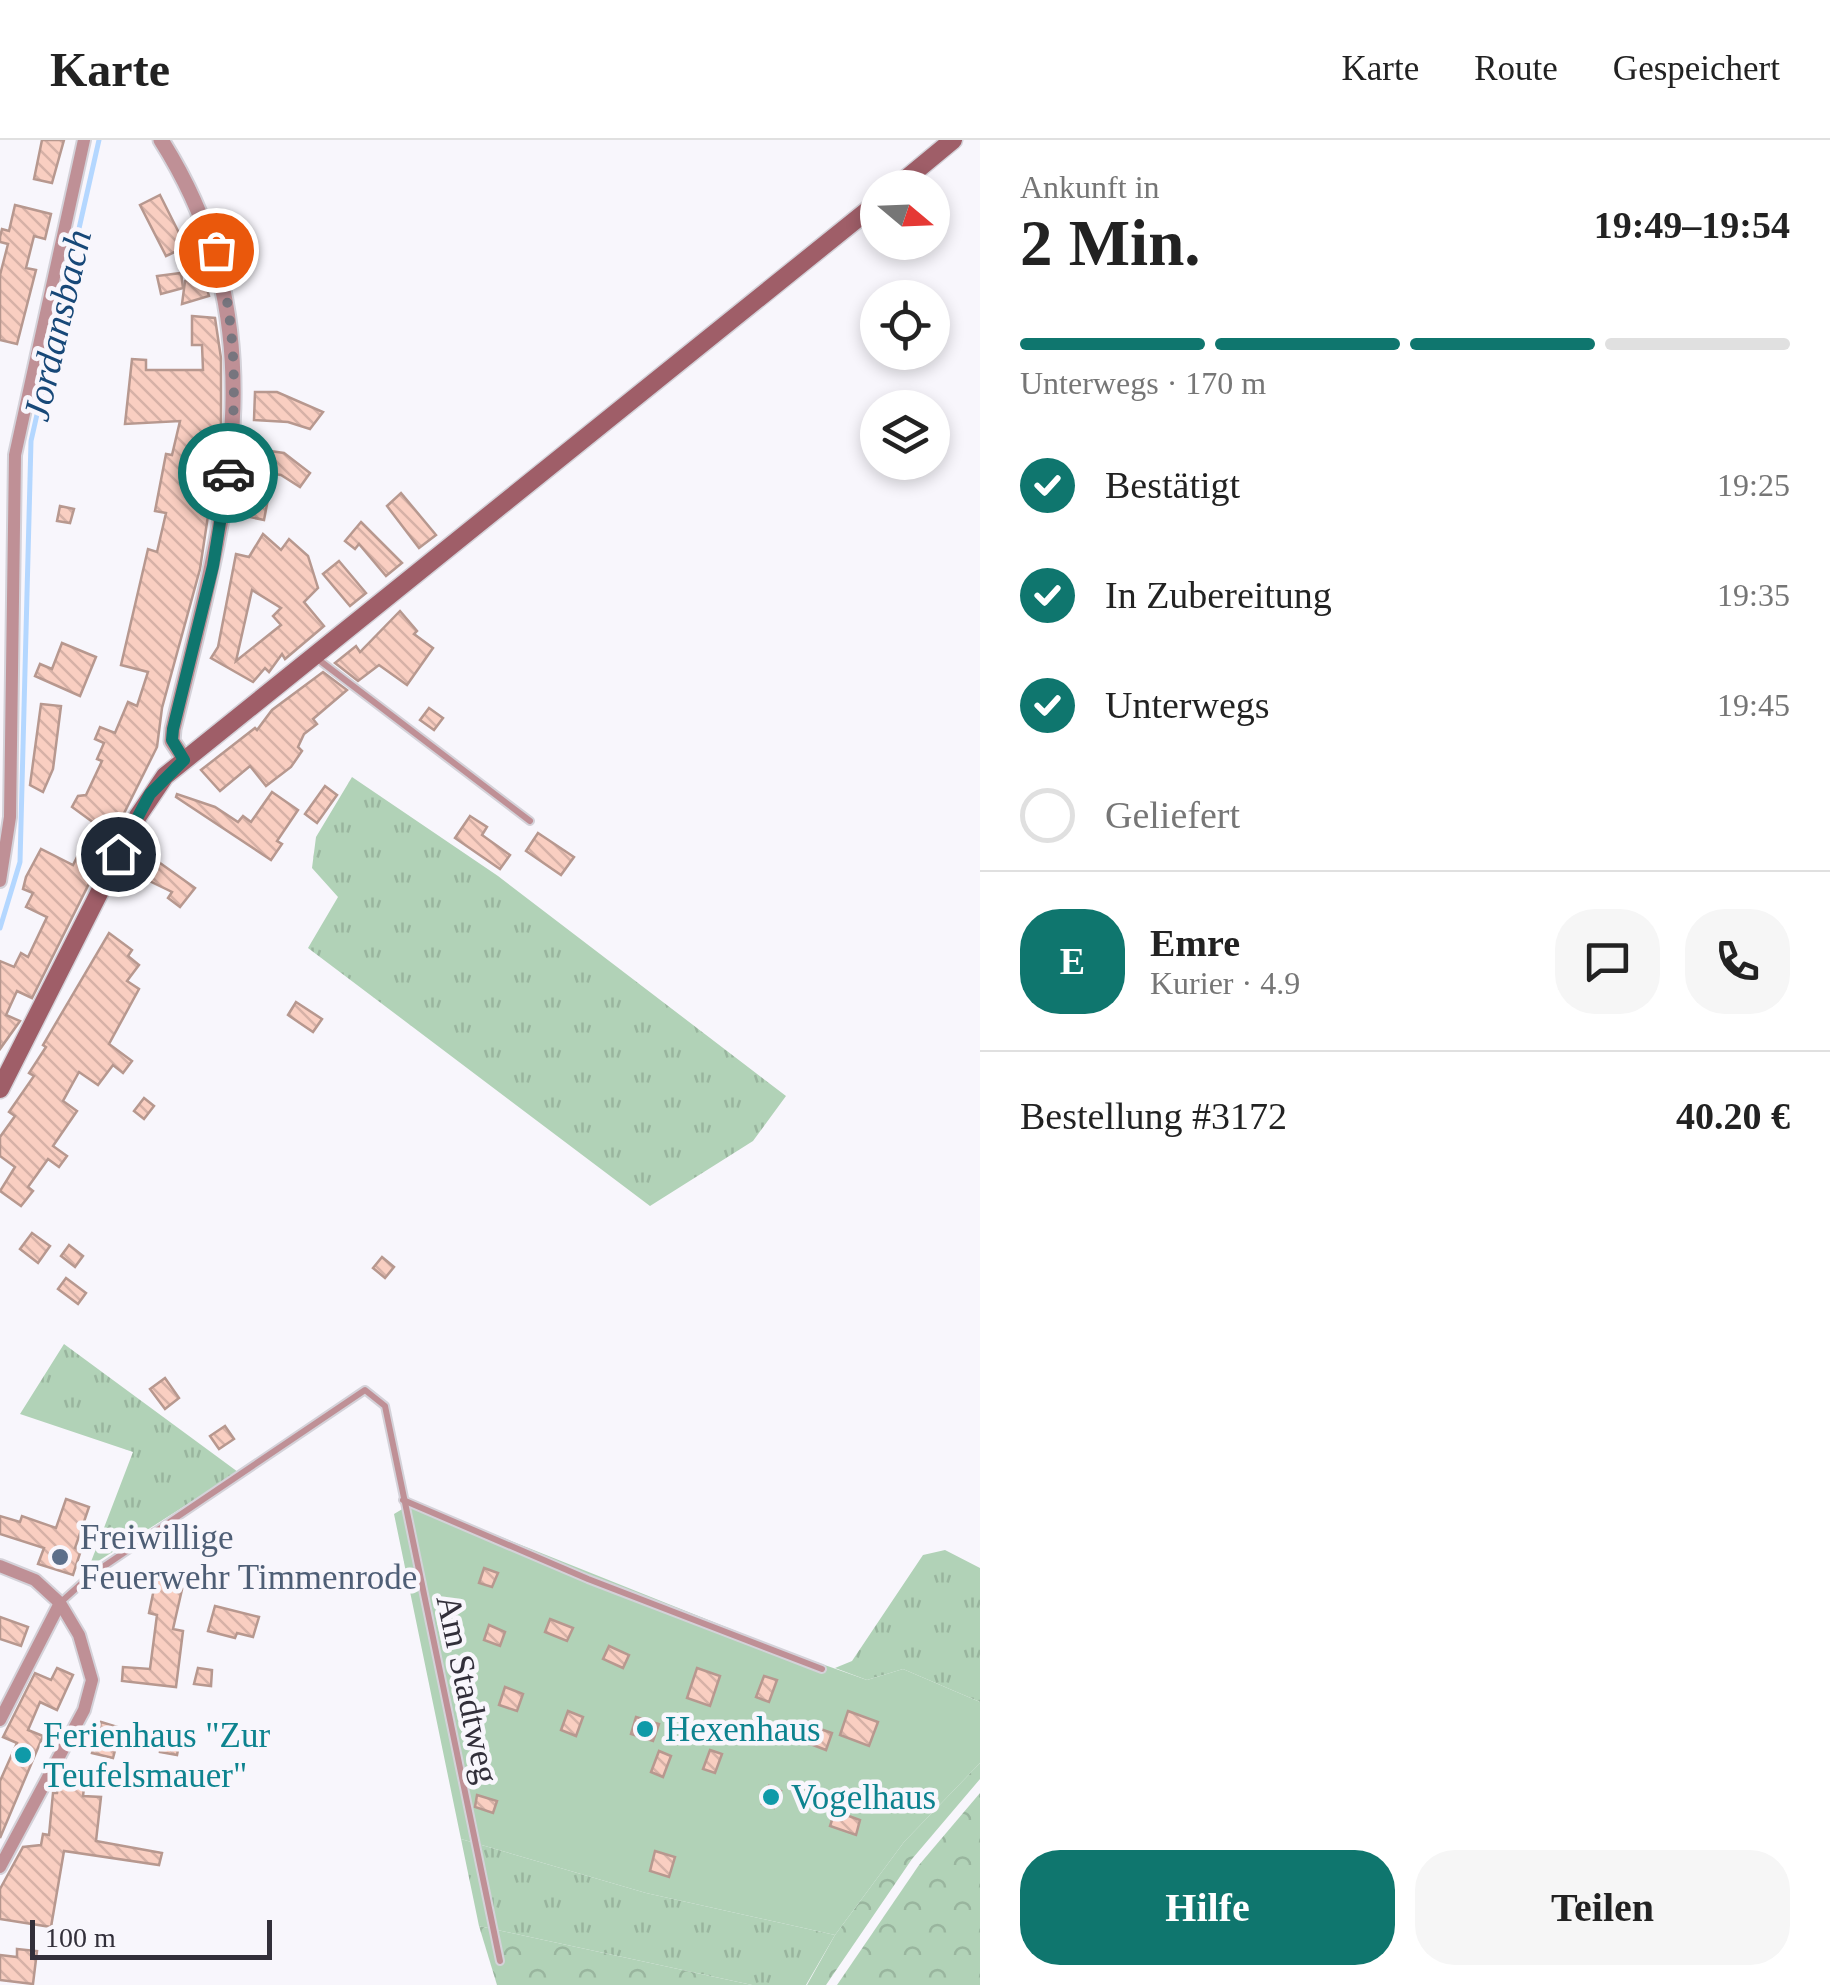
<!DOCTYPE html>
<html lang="de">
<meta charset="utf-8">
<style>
:root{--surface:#fff;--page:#f6f6f6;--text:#222;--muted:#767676;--line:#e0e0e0;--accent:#0f766e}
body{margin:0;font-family:"Times New Roman",serif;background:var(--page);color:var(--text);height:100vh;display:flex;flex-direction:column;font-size:38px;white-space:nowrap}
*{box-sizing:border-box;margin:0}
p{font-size:32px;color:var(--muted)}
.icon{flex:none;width:55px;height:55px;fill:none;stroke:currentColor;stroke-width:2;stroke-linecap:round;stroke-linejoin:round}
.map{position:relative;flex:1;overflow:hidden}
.details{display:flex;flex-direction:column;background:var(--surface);width:850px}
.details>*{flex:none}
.needle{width:65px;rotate:109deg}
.tools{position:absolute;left:860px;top:30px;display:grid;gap:20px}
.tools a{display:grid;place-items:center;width:90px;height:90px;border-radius:50%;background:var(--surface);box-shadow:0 5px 15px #0003;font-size:50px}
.scale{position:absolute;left:30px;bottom:25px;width:242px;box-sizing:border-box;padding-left:10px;border:5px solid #322f3a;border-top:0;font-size:28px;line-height:35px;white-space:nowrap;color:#322f3a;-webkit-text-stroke:8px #f8f6fc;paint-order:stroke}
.pin{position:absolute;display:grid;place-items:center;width:85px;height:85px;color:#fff;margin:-42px;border:5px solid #fff;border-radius:50%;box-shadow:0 2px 10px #0007}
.courier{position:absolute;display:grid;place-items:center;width:100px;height:100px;margin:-50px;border:8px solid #0f766e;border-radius:50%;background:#fff;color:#222;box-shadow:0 2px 12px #0007}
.headline em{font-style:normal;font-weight:600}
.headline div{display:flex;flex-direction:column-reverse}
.headline{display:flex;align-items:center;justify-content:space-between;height:170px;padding:0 40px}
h1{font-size:65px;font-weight:600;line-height:75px}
.bar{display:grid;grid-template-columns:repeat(4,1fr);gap:15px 10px;align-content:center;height:120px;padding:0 40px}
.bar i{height:12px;border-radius:8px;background:var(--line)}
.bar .selected{background:var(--accent)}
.bar p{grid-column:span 4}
.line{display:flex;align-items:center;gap:25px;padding:0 40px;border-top:2px solid var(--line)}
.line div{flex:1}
.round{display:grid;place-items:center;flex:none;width:105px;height:105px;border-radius:40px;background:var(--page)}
ol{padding:0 40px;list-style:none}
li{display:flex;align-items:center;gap:30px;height:110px}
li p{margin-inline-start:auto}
li .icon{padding:10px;border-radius:50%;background:var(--accent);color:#fff;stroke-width:4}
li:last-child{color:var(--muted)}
li i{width:55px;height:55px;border:5px solid var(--line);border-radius:50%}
.action{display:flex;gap:20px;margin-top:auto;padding:20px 40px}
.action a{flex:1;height:115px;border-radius:40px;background:var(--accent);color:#fff;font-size:40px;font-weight:600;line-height:115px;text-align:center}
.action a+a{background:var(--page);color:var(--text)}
header{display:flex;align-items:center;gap:60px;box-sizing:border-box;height:140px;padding:0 50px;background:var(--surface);border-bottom:2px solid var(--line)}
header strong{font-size:48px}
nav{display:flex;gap:55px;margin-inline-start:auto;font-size:35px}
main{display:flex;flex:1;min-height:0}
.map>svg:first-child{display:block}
</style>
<header>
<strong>Karte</strong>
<nav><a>Karte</a><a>Route</a><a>Gespeichert</a></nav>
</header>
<main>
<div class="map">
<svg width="980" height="1845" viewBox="0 0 980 1845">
<defs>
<pattern id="grass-tufts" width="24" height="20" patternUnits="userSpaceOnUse" patternTransform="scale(2.5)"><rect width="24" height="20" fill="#b1d2b7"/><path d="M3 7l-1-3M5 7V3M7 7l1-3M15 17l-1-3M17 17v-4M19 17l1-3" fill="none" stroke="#99b59e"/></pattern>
<pattern id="forest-crowns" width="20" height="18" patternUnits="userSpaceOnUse" patternTransform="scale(2.5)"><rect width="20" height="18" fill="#b1d2b7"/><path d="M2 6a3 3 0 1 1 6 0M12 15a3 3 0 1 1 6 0" fill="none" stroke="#99b59e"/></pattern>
<pattern id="building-back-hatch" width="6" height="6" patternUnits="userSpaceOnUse" patternTransform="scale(2.5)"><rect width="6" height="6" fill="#f9cec1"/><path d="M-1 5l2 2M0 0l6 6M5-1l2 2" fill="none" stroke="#d6b1a7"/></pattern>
</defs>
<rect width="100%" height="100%" fill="#f8f6fc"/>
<g fill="url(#grass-tufts)">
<path d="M352 637 498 736 786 956 753 1001 650 1066 308 808 338 757 312 728 316 697Z"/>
<path d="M64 1204 238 1332 89 1427 133 1312 20 1274Z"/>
<path d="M945 1410 980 1428V1562L903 1529 867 1540 835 1528 852 1521 923 1415Z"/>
<path d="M461 1699 646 1753 835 1795 806 1845H752L479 1786Z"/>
</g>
<g fill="url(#forest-crowns)">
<path d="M980 1623V1639L912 1719 826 1845H807L835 1795 904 1702Z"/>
<path d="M980 1653V1845H837L919 1725Z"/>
<path d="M479 1786 752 1845H497Z"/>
</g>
<path fill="#b1d2b7" d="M414 1362 788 1512 867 1540 903 1529 980 1562V1623L904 1702 835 1795 646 1753 461 1699 394 1374Z"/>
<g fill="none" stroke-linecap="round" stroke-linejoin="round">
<path stroke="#b4d7ff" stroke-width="5" d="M0 788 20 722 31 301 99 0"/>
</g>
<g fill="url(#building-back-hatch)" stroke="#b7988f" stroke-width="2.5" fill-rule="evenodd">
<path d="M42 0H64L52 43 34 39Z"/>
<path d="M160 55 186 107 166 116 140 65Z"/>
<path d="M15 65 51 74 45 99 34 96 26 128 36 130 17 204 0 200V135L8 104 0 102V97L2 89 9 91Z"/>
<path d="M181 133 183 148 161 154 157 136Z"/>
<path d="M203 136 209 156 182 164 185 141Z"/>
<path d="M192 176 215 178 221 218V289L200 429 162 568 157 607 32 858 17 851 6 875 20 881 0 909V821L14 827 21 813 28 817 47 777 26 767 33 753 23 749 26 737 41 709 73 725 94 683 72 667 78 656 86 655 102 621 97 619 104 603 95 599 100 587 115 593 128 562 137 566 148 532 121 525 148 409 157 412 166 373 155 371 166 314 172 315 180 281 125 284 132 219 146 220V230H203L202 205H192Z"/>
<path d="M255 252H277L323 272 310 289 288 282 254 280Z"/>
<path d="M256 309 284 313 310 333 300 347 281 335 253 331Z"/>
<path d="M401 353 436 395 419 408 387 366Z"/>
<path d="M249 356 268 359 264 380 245 376Z"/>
<path d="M60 366 74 369 70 383 57 381Z"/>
<path d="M361 382 402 423 386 436 359 404 355 409 345 401Z"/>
<path d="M263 394 281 410 289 399 308 416 318 448 304 462 324 486 285 519 282 514 269 532 265 528 253 542 211 518 218 507 236 414 249 417ZM252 450 281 468 273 476 281 485 236 521Z"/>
<path d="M339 421 366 453 350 466 323 434Z"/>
<path d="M400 471 417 491 414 494 433 508 407 545 379 525 358 541 335 523 356 506 360 512Z"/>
<path d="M62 503 96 517 80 556 35 536 40 524 52 529Z"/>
<path d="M323 532 347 550 313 579 317 584 304 594 298 607 302 611 291 627 266 646 250 626 220 651 201 630 255 588 257 590 272 570Z"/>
<path d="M41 564 61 566 53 629 43 652 30 645Z"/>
<path d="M429 568 443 578 434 590 420 580Z"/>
<path d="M325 646 337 655 317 683 305 674Z"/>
<path d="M272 652 298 670 277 701 282 704 271 720 176 657 177 654 215 667 238 682 243 676 251 682Z"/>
<path d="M470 676 487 687 482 695 510 715 500 729 455 698Z"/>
<path d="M538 693 574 717 561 735 526 711Z"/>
<path d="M146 713 195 748 180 767 168 758 172 752 135 734Z"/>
<path d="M109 793 132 810 128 816 139 825 127 841 139 849 109 904 132 921 123 933 113 925 98 945 79 932 63 961 77 971 53 1006 67 1016 59 1027 48 1019 28 1047 33 1051 21 1066 0 1051 15 1027 0 1016V997L15 976 9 972 34 936 29 933 46 907 43 905Z"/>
<path d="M296 862 322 879 313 892 288 875Z"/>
<path d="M144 958 154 966 144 979 134 971Z"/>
<path d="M32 1093 50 1106 38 1123 20 1109Z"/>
<path d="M69 1105 83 1116 75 1127 61 1116Z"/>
<path d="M382 1117 394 1127 385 1138 373 1128Z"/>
<path d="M66 1138 86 1153 78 1164 58 1149Z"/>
<path d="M165 1238 179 1258 165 1269 150 1249Z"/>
<path d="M225 1286 234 1299 219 1309 210 1296Z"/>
<path d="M66 1359 89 1367 75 1408 81 1410 73 1435 38 1424 44 1408 0 1394V1376L20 1382 22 1376 56 1388Z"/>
<path d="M484 1428 498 1433 492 1447 479 1443Z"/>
<path d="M156 1439 183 1445 173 1489 183 1491 176 1547 122 1541 123 1527 150 1529 157 1475 149 1473Z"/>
<path d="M215 1466 259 1477 253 1497 237 1493 235 1498 208 1491Z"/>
<path d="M0 1477 28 1487 21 1506 0 1499Z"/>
<path d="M550 1479 573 1488 567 1501 545 1492Z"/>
<path d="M489 1485 505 1492 500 1506 484 1500Z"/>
<path d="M609 1506 629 1515 623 1528 603 1519Z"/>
<path d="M57 1528 73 1535 57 1570 40 1562 28 1590 43 1596 0 1698V1641L17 1603 3 1597 35 1533 51 1540Z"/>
<path d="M198 1528 212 1530 211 1546 194 1544Z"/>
<path d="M697 1528 720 1536 710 1566 687 1558Z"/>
<path d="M764 1536 777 1540 769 1562 756 1557Z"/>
<path d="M505 1547 523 1554 517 1571 499 1565Z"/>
<path d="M568 1571 583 1577 576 1596 561 1590Z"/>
<path d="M848 1571 878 1582 869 1606 840 1595Z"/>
<path d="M636 1577 659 1584 653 1601 631 1594Z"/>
<path d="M101 1582 121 1588 113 1618 92 1613Z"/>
<path d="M806 1584 832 1593 826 1610 800 1600Z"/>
<path d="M163 1596 180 1599 177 1615 160 1612Z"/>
<path d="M710 1610 722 1614 715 1633 703 1629Z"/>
<path d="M659 1611 671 1616 663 1637 651 1632Z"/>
<path d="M59 1638 85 1640 83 1656 101 1657 96 1701 162 1713 159 1725 64 1711 51 1787 0 1779V1749L23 1707 41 1705 43 1694 49 1695 53 1653H57Z"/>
<path d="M769 1646 781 1651 774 1668 762 1664Z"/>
<path d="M477 1655 497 1661 493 1673 475 1667Z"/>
<path d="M835 1671 860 1680 856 1695 830 1686Z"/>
<path d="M655 1711 675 1717 669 1737 650 1731Z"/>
<path d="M17 1809 37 1811 33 1844 0 1840V1815L17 1817Z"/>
</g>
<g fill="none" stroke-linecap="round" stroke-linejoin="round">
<g stroke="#d4d2d9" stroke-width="10">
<g id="service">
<path d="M315 517 530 681"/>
<path d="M403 1360 588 1439 822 1529"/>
<path d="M61 1462 91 1435 365 1250 385 1266 500 1821"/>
</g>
</g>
<g stroke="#d4d2d9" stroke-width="16">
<g id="minor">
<path d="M0 741 10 677 15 315 84 0"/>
<path d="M0 1426 35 1440 60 1463 79 1495 92 1540 84 1570 0 1727"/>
<path d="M0 1580 60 1463"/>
</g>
</g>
<g stroke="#d4d2d9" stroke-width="19">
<path id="tertiary" d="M161 0C284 194 223 383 173 589L172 601 184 619"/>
</g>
<g stroke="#d4d2d9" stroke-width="21">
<g id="secondary">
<path d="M895 48 953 0"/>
<path d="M0 949 138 676 165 636 878 62"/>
</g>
</g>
<use href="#service" stroke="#bf9096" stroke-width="6"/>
<use href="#minor" stroke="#bf9096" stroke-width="12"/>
<use href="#tertiary" stroke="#bf9096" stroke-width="15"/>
<use href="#secondary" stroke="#9f5e68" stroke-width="18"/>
</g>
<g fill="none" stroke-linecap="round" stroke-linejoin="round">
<path stroke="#77757e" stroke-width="10" stroke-dasharray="0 18" d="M216 110C236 183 238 259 228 333"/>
<path stroke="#0f766e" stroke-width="12" d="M118 714 150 654 184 620 172 600 173 589 213 426 228 333"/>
</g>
<circle fill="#5c6f8a" stroke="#f8f6fc" stroke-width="4" cx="60" cy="1417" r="10"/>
<g fill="#0f9aa8" stroke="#f8f6fc" stroke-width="4">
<circle cx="645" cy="1589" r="10"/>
<circle cx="23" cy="1615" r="10"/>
<circle cx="771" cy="1657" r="10"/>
</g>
<g text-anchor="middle" stroke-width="9" stroke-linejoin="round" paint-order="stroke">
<g font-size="35" fill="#4e5e75" stroke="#f8f6fc" text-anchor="start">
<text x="80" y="1409">Freiwillige<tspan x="80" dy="40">Feuerwehr Timmenrode</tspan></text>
</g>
<g font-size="35" fill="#322f3a" stroke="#f8f6fc">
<text transform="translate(468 1549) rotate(78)" y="12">Am Stadtweg</text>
</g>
<g font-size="35" fill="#0d838f" stroke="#f8f6fc" text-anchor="start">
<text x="665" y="1601">Hexenhaus</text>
<text x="43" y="1607">Ferienhaus "Zur<tspan x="43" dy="40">Teufelsmauer"</tspan></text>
<text x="791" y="1669">Vogelhaus</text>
</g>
<g font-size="38" font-style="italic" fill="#174878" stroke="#f8f6fc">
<text transform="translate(57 185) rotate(-77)" y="13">Jordansbach</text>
</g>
</g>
</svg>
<div class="tools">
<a><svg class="needle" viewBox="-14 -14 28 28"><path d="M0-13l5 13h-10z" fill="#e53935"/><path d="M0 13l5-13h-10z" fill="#767676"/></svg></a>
<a><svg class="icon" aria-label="locate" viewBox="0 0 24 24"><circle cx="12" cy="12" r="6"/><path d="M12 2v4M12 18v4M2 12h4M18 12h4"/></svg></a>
<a><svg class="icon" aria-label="layers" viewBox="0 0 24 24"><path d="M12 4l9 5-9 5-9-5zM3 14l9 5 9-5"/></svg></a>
</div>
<div class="scale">100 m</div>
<div class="pin" style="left:216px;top:110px;background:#ea580c"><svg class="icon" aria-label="bag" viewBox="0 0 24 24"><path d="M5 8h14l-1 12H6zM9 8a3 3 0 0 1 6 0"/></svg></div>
<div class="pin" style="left:118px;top:714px;background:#1f2937"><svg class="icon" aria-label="home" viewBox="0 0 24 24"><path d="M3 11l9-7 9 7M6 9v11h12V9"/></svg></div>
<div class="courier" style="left:228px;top:333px"><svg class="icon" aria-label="car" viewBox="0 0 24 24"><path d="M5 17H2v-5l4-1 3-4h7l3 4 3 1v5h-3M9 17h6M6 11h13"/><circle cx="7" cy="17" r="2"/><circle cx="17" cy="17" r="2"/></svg></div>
</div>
<section class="details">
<div class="headline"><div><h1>2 Min.</h1><p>Ankunft in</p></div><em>19:49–19:54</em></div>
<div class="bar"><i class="selected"></i><i class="selected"></i><i class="selected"></i><i></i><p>Unterwegs · 170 m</p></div>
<ol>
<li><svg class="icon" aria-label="check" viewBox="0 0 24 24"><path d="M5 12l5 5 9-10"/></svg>Bestätigt<p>19:25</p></li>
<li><svg class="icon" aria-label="check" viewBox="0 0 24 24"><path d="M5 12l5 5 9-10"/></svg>In Zubereitung<p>19:35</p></li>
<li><svg class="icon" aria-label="check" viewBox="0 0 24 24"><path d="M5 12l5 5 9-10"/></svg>Unterwegs<p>19:45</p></li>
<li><i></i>Geliefert</li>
</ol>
<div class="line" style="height:180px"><b class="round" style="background:var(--accent);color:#fff">E</b><div><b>Emre</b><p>Kurier · 4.9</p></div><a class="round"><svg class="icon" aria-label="chat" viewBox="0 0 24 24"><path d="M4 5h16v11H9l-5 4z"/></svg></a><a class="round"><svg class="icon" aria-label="phone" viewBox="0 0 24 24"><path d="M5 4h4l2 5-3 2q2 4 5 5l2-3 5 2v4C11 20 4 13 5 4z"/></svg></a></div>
<div class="line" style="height:130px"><div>Bestellung #3172</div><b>40.20 €</b></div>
<div class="action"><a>Hilfe</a><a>Teilen</a></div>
</section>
</main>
